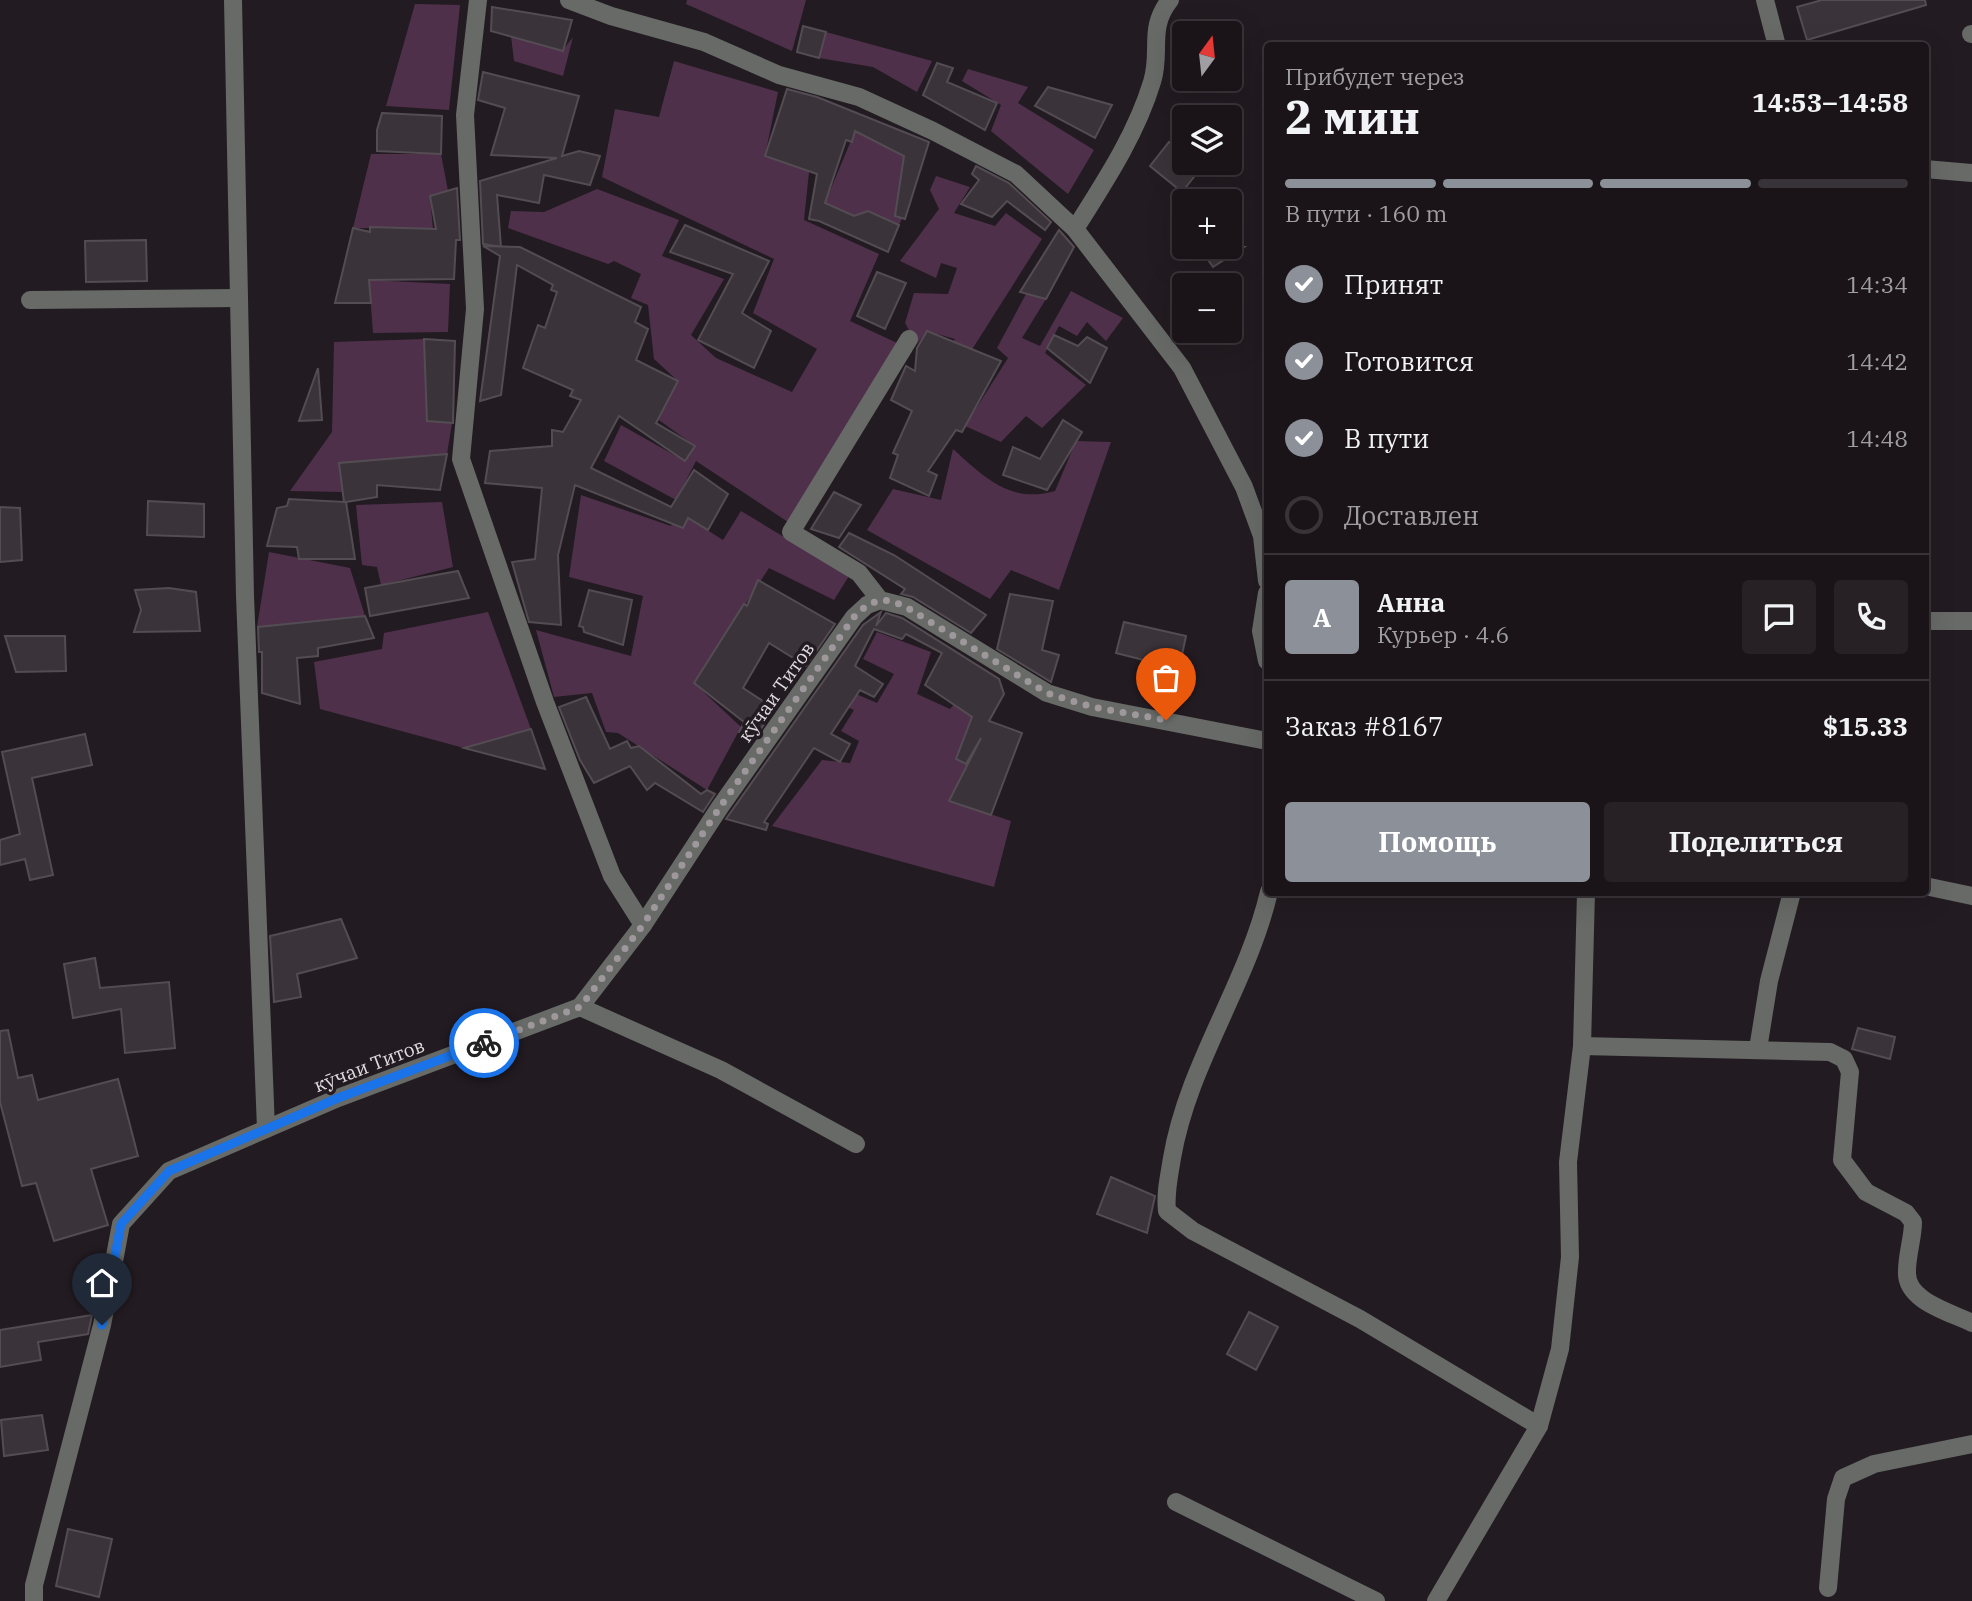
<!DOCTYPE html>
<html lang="ru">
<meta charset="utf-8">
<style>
:root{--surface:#1a1419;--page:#272126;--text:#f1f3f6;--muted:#9f9ea2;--line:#383338;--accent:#8c9099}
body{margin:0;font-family:"IBM Plex Serif",serif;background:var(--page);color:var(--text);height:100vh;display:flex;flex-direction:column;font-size:26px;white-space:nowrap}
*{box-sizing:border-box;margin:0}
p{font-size:23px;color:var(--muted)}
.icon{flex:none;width:38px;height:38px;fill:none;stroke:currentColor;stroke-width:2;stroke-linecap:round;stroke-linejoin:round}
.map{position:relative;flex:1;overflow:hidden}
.side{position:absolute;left:1264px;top:42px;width:665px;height:854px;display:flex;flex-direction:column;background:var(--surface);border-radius:7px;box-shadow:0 7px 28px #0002,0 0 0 2px var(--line)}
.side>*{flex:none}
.needle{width:46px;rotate:15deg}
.fabs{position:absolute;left:1172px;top:21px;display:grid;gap:14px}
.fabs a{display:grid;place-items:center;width:70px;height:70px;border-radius:7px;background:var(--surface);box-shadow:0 7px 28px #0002,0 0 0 2px var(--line);font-size:35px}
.pin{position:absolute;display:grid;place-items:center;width:60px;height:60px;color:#fff;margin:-72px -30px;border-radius:50% 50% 50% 0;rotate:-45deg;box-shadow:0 0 7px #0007}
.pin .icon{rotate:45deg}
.courier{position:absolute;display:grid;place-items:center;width:70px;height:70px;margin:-35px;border:5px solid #1a73e8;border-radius:50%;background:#fff;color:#222;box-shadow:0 2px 9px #0007}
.head em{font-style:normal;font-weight:800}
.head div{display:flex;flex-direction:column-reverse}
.head{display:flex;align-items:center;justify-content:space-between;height:119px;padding:0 21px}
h1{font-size:46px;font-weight:800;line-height:52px}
.bar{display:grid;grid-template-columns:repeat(4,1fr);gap:10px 7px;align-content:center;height:84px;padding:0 21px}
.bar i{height:9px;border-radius:5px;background:var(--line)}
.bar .on{background:var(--accent)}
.bar p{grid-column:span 4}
.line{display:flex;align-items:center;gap:18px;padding:0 21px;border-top:2px solid var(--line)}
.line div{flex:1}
.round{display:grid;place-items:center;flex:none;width:74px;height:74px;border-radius:7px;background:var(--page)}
ol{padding:0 21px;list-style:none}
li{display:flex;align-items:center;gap:21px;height:77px}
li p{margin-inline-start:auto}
li .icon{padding:7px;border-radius:50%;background:var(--accent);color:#fff;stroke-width:4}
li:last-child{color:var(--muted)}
li i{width:38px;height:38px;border:4px solid var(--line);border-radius:50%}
.cta{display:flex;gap:14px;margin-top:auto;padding:14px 21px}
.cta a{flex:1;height:80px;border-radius:7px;background:var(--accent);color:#fff;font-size:28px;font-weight:800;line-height:80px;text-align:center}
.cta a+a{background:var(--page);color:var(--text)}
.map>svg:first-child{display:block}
</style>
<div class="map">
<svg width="1972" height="1601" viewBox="0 0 1972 1601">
<rect width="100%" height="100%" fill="#221b21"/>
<g fill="#4f304b">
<path d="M687 0H806L792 51 686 4Z"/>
<path d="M415 4 460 5 449 110 386 106Z"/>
<path d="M826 32 932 61 917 92 873 67 819 58Z"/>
<path d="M511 36 563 50 573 37 563 76 514 61Z"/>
<path d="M674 61 778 92 765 156 809 172 804 220 879 254 850 321 897 343 788 522 696 461 676 500 604 461 621 425 685 461 695 446 631 400 638 382 668 400 678 381 654 359 648 305 631 298 641 274 614 261 608 264 508 228 511 211 544 212 597 189 679 220 662 256 724 279 691 335 716 358 792 392 817 349 753 313 774 259 602 177 615 109 659 117Z"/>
<path d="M968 69 1028 87 1018 103 1094 150 1068 194 991 131 1001 105 962 81Z"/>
<path d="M855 131 904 156 899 192 911 199 899 225 868 211 854 216 825 203Z"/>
<path d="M371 154H441L448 191 430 197 433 229 353 228Z"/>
<path d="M936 176 970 187 954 213 995 226 1006 213 1042 239 973 348 937 412 941 358 955 339 927 331 917 344 905 323 914 293 948 294 957 268 941 263 936 278 900 261 939 209 930 190Z"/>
<path d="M369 280 450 284 448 332 373 333Z"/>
<path d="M1071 291 1123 318 1106 341 1087 322 1077 336 1059 326 1045 353 1086 385 1042 428 1026 416 1001 442 965 426 1008 358 997 348 1026 294 1046 299 1022 338 1040 346Z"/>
<path d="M424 339 427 420 452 423 447 454 340 463 343 492 290 491 332 432 334 342Z"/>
<path d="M1076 441 1111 442 1059 590 1011 570 990 599 867 530 893 489 941 500 953 449C984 477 1011 504 1055 491Z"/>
<path d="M581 495 671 526 677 511 723 540 741 511 849 576 834 600 769 568 694 683 741 727 707 790 618 733 606 732 592 693 554 697 536 630 631 656 643 596 569 577Z"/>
<path d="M442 502 453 567 381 585 377 567 362 565 356 505Z"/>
<path d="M269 552 350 568 365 616 257 627Z"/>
<path d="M488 612 531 729 464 748 320 709 314 662 382 649 384 633Z"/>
<path d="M877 632 931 652 917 694 950 709 963 694 981 738 949 800 1011 821 994 887 772 826 822 760 850 763 859 741 841 731 854 710 840 704 849 691 877 703 894 674 863 659Z"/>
</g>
<g fill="#3a3339" stroke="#544c53" stroke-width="2">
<path d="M1822 0H1925L1926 5 1807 40 1797 7Z"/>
<path d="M492 7 572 20 563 51 491 31Z"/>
<path d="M803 26 826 32 819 58 797 52Z"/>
<path d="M937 63 953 68 947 82 997 103 985 130 923 95Z"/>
<path d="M483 72 579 96 562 156 579 151 600 156 590 185 544 175 539 203 497 195 501 247 483 244 480 181 557 158 491 155 505 108 478 100Z"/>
<path d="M1048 87 1112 105 1095 138 1035 106Z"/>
<path d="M787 89 817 97 929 142 905 219 895 216 904 156 855 131 852 142 846 140 825 203 854 216 868 211 899 225 888 252 819 221 809 219 817 174 765 156Z"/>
<path d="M382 113 442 116 441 154 377 151V130Z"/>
<path d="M1169 142 1185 155V163H1195L1201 168 1182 192 1150 166Z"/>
<path d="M976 166 1009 183 1051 222 1045 230 1007 201 992 217 961 204 979 180 972 174Z"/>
<path d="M457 188 460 240H456L454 279 369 280 371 303H335L353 228 370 232V227L436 229 430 196Z"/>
<path d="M685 225 769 261 742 313 771 331 754 368 698 340 733 274 670 252Z"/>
<path d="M1059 230 1074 247 1046 299 1020 292Z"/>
<path d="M146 240 147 281 86 282 85 241Z"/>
<path d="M483 246 520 247 641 307 635 322 648 329 636 360 678 381 656 423 695 446 685 461 619 416 591 468 671 507 694 470 728 494 708 530 688 518 683 528 575 485 558 555 561 625 529 622 512 562 535 559 542 488 485 483 490 451 552 446V430L563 432 581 400 570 396 573 390 523 368 538 325 545 328 557 292 551 290 553 285 517 265 501 395 480 401 500 256Z"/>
<path d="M1199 247H1244L1213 267Z"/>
<path d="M877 272 906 283 885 329 857 316Z"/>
<path d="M927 331 1001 361 962 432 956 430 928 471 937 475 929 496 890 478 898 455 893 453 912 411 891 400 906 366 915 371 917 348Z"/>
<path d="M1054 335 1078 346 1087 337 1107 348 1090 383 1047 348Z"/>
<path d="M424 339 455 341 453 423 427 421Z"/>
<path d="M318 368 322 420 299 421Z"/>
<path d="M1063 420 1082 432 1047 490 1003 475 1013 447 1040 459Z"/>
<path d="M447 454 440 490 377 485V497L346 502 355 559H299L297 547 267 546 277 508 287 506 289 499 344 502 339 463Z"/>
<path d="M834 492 861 505 839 538 811 529Z"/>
<path d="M148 501 204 504V537L147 535Z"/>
<path d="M0 507 20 508 22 560 0 562Z"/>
<path d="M849 533 894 555 986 615 971 633 913 597 901 594 905 589 839 547Z"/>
<path d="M458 571 469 598 370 616 365 588Z"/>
<path d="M758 580 835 624 806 666 769 643 743 688 775 709 753 740 739 732 744 722 694 683 744 604 747 606Z"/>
<path d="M169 588 196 592 200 631 134 632 141 610 135 590Z"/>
<path d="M589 590 632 600 623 645 584 632 583 627 579 626Z"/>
<path d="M1010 594 1053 601 1042 650 1059 655 1051 682 997 649Z"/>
<path d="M881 612 876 626 886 613 902 618 999 679 1004 694 989 721 1022 733 991 815 949 801 981 738 966 764 956 759 972 717 925 685 942 653 906 634 902 639 874 629 855 666 883 684 874 697 860 690 831 734 850 744 840 762 814 748 764 822 768 824 766 830 726 819 863 625Z"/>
<path d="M365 616 374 638 318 648V656L297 658 300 704 262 693V652H259L258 627Z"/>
<path d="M1124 622 1186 636 1179 669 1116 653Z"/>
<path d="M5 636H65L66 671 16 672Z"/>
<path d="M586 697 610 749 627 741 631 748 639 746 701 794 707 790 715 794 703 812 655 783 647 790 630 766 594 783 580 760 559 707Z"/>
<path d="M531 729 545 769 464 748Z"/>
<path d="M85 734 92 765 32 778 53 875 30 880 25 859 0 865V840L20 834 2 752Z"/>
<path d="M341 919 357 958 297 974 301 997 274 1002 270 936Z"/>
<path d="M95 958 100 988 169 982 175 1048 125 1053 121 1009 73 1018 64 964Z"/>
<path d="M1858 1028 1895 1037 1890 1059 1852 1049Z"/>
<path d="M8 1030 18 1078 32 1075 38 1100 118 1079 138 1156 91 1169 108 1225 54 1241 36 1183 22 1186 0 1102V1031Z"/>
<path d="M1111 1177 1155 1196 1147 1233 1097 1214Z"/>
<path d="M1249 1312 1278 1327 1256 1370 1227 1354Z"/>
<path d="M92 1315 88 1334 38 1342 41 1360 0 1367V1330Z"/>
<path d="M42 1415 48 1450 4 1456 1 1420Z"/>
<path d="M68 1529 112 1539 99 1597 56 1586Z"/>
</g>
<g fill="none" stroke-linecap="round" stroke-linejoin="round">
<g stroke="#676a66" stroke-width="18">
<path d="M233 0 245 596 266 1129"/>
<path d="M478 0 465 115 475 309 461 459 545 702 612 876 643 925"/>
<path d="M569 0 611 16 704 42 779 75 859 97 933 131 1016 174 1075 229 1182 368 1244 487 1262 536 1267 581"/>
<path d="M1765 0 1777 46"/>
<path d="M1971 34H1972"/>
<path d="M1925 169 1972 173"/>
<path d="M1075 229C1104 183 1136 135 1152 82 1162 51 1147 29 1170 0"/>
<path d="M30 300 239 298"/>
<path d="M909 339 791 532 859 573 880 600 907 607 1047 693 1092 707 1267 741"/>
<path d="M1267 593 1261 631 1267 661"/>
<path d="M1925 621H1972"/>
<path d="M1925 886 1972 896"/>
<path d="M1269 892C1247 985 1188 1064 1172 1158 1169 1177 1165 1193 1167 1211L1193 1231 1360 1319 1539 1426"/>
<path d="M580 1007 721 1070 856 1144"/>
<path d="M1582 1046 1830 1052 1844 1059 1850 1072 1842 1160 1866 1192 1906 1213 1913 1222C1913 1238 1907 1254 1907 1271 1905 1301 1950 1312 1972 1323"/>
<path d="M1758 1049 1769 981 1792 892"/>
<path d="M1176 1502 1376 1601"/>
<path d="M1828 1588 1836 1499 1843 1478 1874 1464 1972 1444"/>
<path d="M34 1601V1585L102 1325 121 1224 169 1171 338 1098 580 1007 643 925 720 807 854 617 867 605 880 600"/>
<path d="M1436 1601 1539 1426 1560 1349 1570 1257 1568 1162 1582 1046 1586 892"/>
</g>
</g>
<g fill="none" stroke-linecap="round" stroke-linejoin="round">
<path stroke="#9e989d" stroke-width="7" stroke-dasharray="0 12.6" d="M484 1043 580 1007 643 925 720 807 854 617 867 605 880 600 892 601 906 607 1047 693 1092 707 1166 720"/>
<path stroke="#1a73e8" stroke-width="9" d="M102 1325 121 1224 169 1171 338 1098 484 1043"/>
</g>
<g text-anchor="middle" stroke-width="7" stroke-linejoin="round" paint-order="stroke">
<g font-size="19" fill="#e1dce0" stroke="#221b21">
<text transform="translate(776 692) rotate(-55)" y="7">кӯчаи Титов</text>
<text transform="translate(369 1065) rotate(-21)" y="7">кӯчаи Титов</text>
</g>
</g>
</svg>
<div class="fabs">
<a><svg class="needle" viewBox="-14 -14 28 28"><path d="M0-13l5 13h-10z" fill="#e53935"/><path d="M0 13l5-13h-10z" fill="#9f9ea2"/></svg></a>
<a><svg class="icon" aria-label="layers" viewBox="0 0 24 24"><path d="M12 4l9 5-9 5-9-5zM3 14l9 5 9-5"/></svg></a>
<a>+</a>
<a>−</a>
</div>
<div class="pin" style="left:1166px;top:720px;background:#ea580c"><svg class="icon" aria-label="bag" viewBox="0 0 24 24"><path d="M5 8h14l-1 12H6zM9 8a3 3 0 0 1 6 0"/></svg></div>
<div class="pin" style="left:102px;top:1325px;background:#1f2937"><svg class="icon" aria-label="home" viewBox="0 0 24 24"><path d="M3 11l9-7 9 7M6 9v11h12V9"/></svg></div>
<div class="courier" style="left:484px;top:1043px"><svg class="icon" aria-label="bike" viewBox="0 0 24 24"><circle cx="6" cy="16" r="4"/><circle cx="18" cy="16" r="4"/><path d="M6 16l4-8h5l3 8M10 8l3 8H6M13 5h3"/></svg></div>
<section class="side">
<div class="head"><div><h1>2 мин</h1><p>Прибудет через</p></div><em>14:53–14:58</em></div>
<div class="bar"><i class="on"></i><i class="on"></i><i class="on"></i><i></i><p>В пути · 160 m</p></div>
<ol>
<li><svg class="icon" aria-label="check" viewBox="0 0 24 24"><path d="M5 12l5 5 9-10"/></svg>Принят<p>14:34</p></li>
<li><svg class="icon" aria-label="check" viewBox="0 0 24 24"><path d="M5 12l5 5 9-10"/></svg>Готовится<p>14:42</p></li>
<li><svg class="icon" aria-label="check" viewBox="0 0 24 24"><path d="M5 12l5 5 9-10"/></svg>В пути<p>14:48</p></li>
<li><i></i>Доставлен</li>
</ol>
<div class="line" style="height:126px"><b class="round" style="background:var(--accent);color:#fff">А</b><div><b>Анна</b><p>Курьер · 4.6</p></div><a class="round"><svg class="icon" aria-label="chat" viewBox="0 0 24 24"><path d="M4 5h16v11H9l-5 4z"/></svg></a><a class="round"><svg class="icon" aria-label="phone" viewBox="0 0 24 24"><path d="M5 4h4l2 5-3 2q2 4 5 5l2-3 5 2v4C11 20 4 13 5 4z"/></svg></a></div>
<div class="line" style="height:91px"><div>Заказ #8167</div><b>$15.33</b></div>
<div class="cta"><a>Помощь</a><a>Поделиться</a></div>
</section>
</div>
